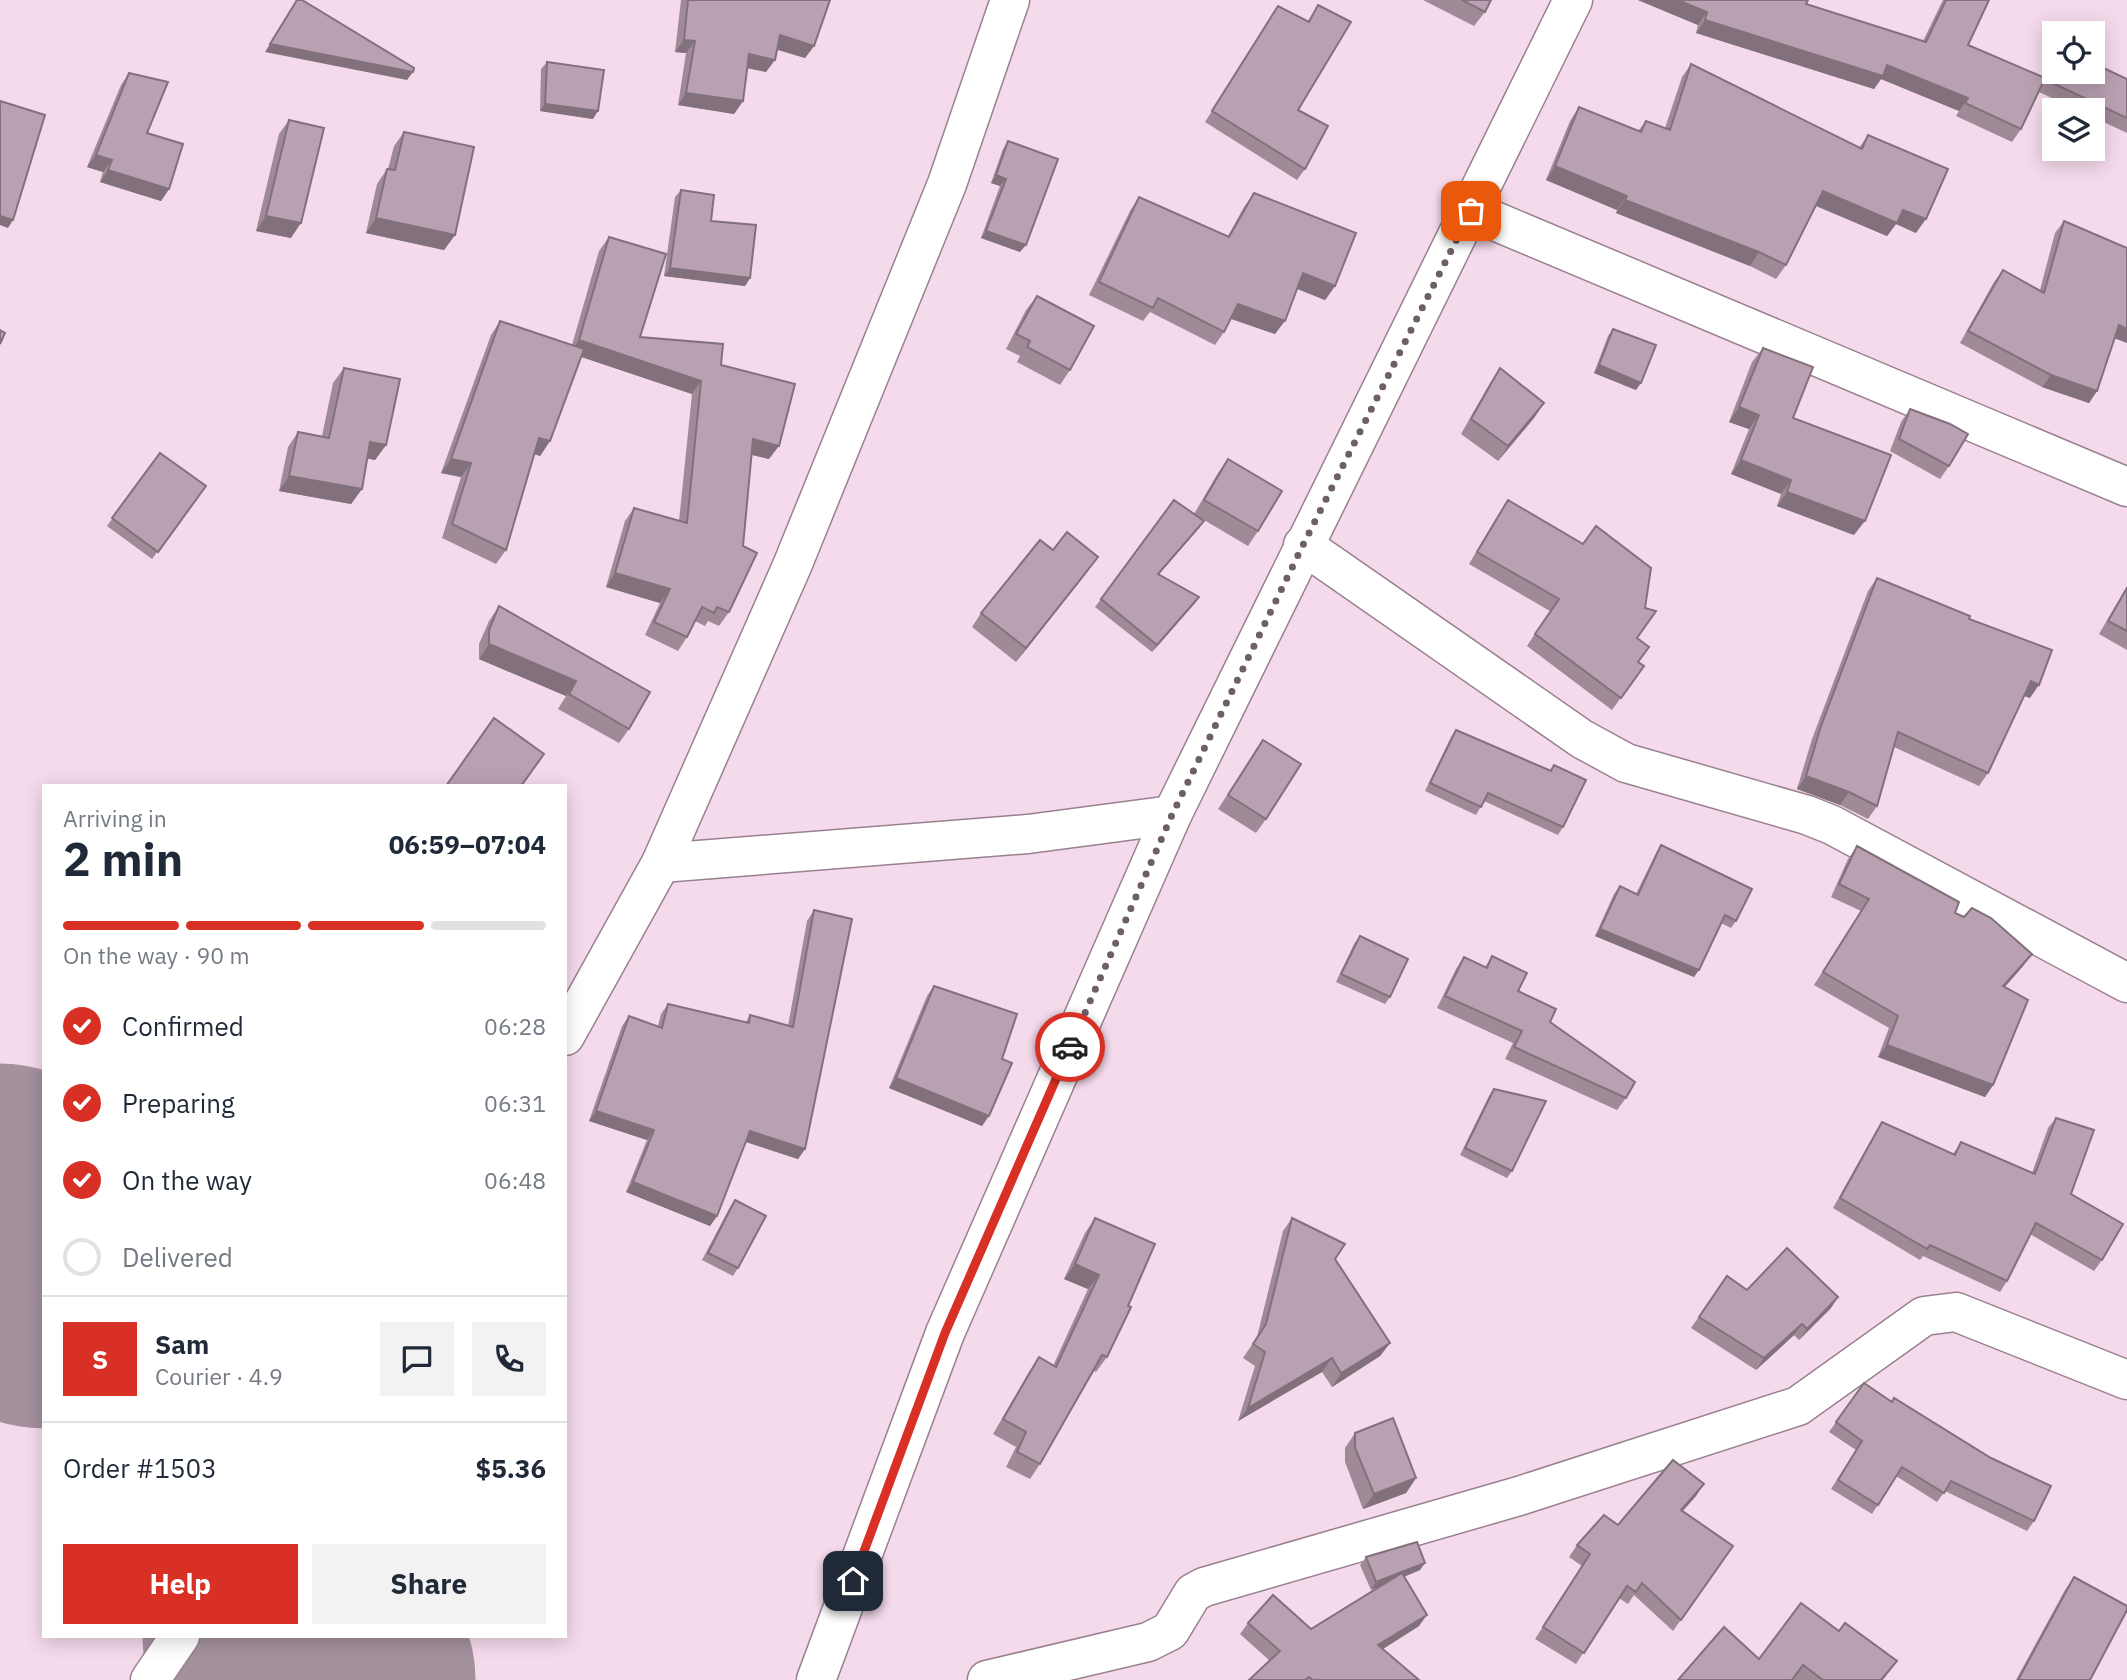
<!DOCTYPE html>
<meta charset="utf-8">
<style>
:root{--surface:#fff;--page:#f2f2f3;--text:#1f2937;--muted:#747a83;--line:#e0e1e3;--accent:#d93025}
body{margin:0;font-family:"IBM Plex Sans",sans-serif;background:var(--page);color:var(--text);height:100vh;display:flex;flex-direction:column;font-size:26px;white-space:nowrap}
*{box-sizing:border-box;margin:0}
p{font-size:23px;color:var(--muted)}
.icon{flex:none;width:38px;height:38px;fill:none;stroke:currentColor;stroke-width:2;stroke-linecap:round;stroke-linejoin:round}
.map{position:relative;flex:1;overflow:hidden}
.details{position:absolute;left:42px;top:784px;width:525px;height:854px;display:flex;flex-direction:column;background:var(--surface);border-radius:0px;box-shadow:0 4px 18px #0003}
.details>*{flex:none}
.tools{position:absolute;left:2042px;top:21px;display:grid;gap:14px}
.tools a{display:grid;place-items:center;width:63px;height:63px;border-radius:0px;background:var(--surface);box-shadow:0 4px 18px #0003;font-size:35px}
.pin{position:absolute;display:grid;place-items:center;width:60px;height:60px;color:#fff;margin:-30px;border-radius:14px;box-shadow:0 4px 10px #0006}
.courier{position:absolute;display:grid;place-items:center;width:70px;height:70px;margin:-35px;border:5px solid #d93025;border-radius:50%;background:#fff;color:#222;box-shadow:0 2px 9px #0007}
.head em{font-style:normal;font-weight:700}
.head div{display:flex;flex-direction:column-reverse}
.head{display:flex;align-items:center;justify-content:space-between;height:119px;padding:0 21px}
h1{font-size:46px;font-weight:700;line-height:52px}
.bar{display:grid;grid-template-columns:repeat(4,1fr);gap:10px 7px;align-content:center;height:84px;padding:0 21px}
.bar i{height:9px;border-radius:5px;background:var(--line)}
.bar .active{background:var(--accent)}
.bar p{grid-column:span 4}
.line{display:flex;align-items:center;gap:18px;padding:0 21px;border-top:2px solid var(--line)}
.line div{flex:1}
.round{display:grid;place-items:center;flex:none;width:74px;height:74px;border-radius:0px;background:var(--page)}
ol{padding:0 21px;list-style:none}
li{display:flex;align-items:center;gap:21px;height:77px}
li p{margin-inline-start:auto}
li .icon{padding:7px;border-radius:50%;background:var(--accent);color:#fff;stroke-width:4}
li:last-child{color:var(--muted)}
li i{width:38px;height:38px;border:4px solid var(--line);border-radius:50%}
.action{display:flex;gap:14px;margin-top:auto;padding:14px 21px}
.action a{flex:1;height:80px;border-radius:0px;background:var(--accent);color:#fff;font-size:28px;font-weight:700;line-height:80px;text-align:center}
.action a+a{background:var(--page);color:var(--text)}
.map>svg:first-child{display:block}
</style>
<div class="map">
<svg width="2127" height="1680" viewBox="0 0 2127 1680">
<rect width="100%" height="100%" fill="#f5daeb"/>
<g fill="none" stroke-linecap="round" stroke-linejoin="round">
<g stroke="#a5919e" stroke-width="303">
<path d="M0 1215 44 1277"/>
<path d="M294 1636 324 1680"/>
</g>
<g stroke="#998190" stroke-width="41">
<g id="minor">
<path d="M1471 211 2127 487"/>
<path d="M1303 545 1582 739 1626 763 1807 815 1832 825 2127 983"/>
<path d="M661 863 1028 834 1172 815"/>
<path d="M565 1036 661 863 792 566 947 184 1010 0"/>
<path d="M150 1680 180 1636"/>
<path d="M816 1680 945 1333 1172 815 1573 0"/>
<path d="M987 1680 1148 1642 1170 1631 1193 1593 1204 1587 1519 1496 1798 1406 1924 1316 1956 1312 2127 1380"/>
</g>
</g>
<use href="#minor" stroke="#fff" stroke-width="38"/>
</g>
<g fill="#a08a98">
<path d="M681 0H830L814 46 805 58 777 49 766 72 748 68 743 101 734 114 678 105 686 53 675 52Z"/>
<path d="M1423 0H1491L1485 12 1474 26Z"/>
<path d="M1638 0 1806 4 1923 41 1943 0H1989L1968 45 2043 77 2054 54V72L2127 79V133L2093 117V110H2078L2039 92 2021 129 2012 142 1956 116 1959 111 1881 79 1874 89 1696 33 1698 25Z"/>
<path d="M1318 5 1298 110 1305 169 1297 180 1205 122 1278 6 1308 21Z"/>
<path d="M547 62 593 119 540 111 541 69Z"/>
<path d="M1691 64 1859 148 1868 135 1916 233 1896 224 1887 236 1816 206 1786 265 1776 279 1750 266 1616 213 1617 210 1546 180 1570 121 1579 107 1638 131 1646 121 1665 128 1682 77Z"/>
<path d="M129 73 147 133 169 189 161 201 100 182 103 172 87 167 121 85Z"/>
<path d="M289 120 291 238 256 231 279 134Z"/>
<path d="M404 132 455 235 444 250 366 233 377 184 387 169H388L394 146Z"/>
<path d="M1008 141 1020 252 981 238 1000 186 991 183 1003 149Z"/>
<path d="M681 190 711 221 750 278 745 286 664 276 675 197Z"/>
<path d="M1254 193 1335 286 1325 300 1297 289 1275 334 1231 319 1224 332 1215 345 1150 312 1143 321 1089 295 1130 211 1139 197 1228 236 1244 207Z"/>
<path d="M2064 221 2114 339 2097 391 2089 403 2042 387 1960 343 1994 282 2003 270 2040 290 2055 233Z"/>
<path d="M609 237 640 337 721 365 769 459 752 455 729 612 719 626 708 621 705 626 695 621 687 637 678 651 645 635 660 603 606 587 625 521 634 508 679 521 692 394 581 357 550 441 540 456 534 454 506 550 496 564 442 538 461 477 441 473 491 335 500 321 572 345 599 251Z"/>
<path d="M1037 296 1070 370 1060 385 1017 362 1020 356 1006 349 1026 310Z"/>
<path d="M1613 329 1636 390 1594 373 1608 336Z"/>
<path d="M1763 348 1793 418 1854 535 1777 506 1781 494 1731 474 1749 429 1729 422 1752 362Z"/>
<path d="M344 368 386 445 375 460 367 458 362 489 351 504 279 491 288 447 298 432 322 436 333 383Z"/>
<path d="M1500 368 1544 403 1534 418 1498 461 1461 434 1490 383Z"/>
<path d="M1910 409 1949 466 1940 479 1890 451 1901 422Z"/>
<path d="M160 453 206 486 152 559 107 526Z"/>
<path d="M1228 459 1258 531 1248 546 1199 517 1204 521 1199 528 1158 575 1199 597 1194 604 1152 652 1095 607 1174 500 1194 514 1218 473Z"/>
<path d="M1508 500 1637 638 1638 662 1644 666 1612 710 1527 646 1550 611 1469 564 1500 512Z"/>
<path d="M1053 550 1088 571 1016 662 972 627 981 613Z"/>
<path d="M1877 578 1969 619 2030 698 2024 696 1988 773 1979 786 1894 747 1877 806 1868 819 1840 805 1797 789 1812 739 1868 591Z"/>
<path d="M2127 586V650L2099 634Z"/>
<path d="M499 606 629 729 619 743 558 709 566 696 479 659V644L489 621Z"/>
<path d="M1456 730 1550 770 1554 765 1563 827 1558 835 1484 801 1476 815 1425 791 1451 737Z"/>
<path d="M1263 740 1266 819 1256 833 1218 809Z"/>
<path d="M1661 845 1736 921 1731 928 1721 923 1694 977 1595 936 1614 894 1620 886 1636 894 1656 853Z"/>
<path d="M1857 846 1955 913 2032 954 2023 966 2005 987 1993 1085 1985 1097 1878 1057 1889 1028 1814 985 1861 911 1831 897 1848 859Z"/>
<path d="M814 910 805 1149 798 1159 746 1142 717 1216 710 1226 626 1192 647 1140 589 1121 622 1026 629 1016 658 1026 661 1014 668 1004 746 1022 750 1015 788 1026 807 921Z"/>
<path d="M1360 936 1390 997 1385 1004 1336 982 1354 944Z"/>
<path d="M1492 956 1518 991 1626 1098 1617 1110 1505 1059 1513 1043 1437 1008 1456 969 1464 957 1485 967Z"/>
<path d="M934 986 1002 1059 982 1126 889 1088 927 996Z"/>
<path d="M1494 1089 1512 1171 1507 1178 1460 1155 1489 1096Z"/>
<path d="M2056 1118 2071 1194 2102 1260 2094 1271 2030 1234 2007 1281 2000 1292 1923 1256 1920 1260 1833 1208 1875 1133 1882 1122 1953 1154 1961 1142 2032 1173 2048 1128Z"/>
<path d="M735 1200 738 1268 733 1276 702 1260 730 1207Z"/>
<path d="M1095 1218 1107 1357 1096 1372 1094 1371 1040 1464 1030 1479 1006 1467 1016 1447 993 1434 1029 1372 1039 1357 1053 1366 1088 1289 1064 1279 1085 1233Z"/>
<path d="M1292 1218 1335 1259 1390 1343 1380 1356 1332 1387 1322 1372 1238 1421 1255 1366 1243 1358 1257 1337 1283 1231Z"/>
<path d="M1727 1276 1747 1290 1831 1308 1799 1340 1794 1335 1756 1370 1691 1328Z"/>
<path d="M1864 1383 2034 1521 2027 1531 1945 1491 1937 1502 1896 1476 1872 1514 1831 1489 1856 1450 1829 1432Z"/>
<path d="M1355 1433 1416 1478 1406 1493 1363 1509 1345 1462V1448Z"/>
<path d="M1696 1496 1682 1511 1733 1546 1673 1631 1634 1595 1628 1604 1619 1598 1576 1664 1535 1639 1582 1566 1569 1557 1577 1545 1618 1525Z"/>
<path d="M1366 1557 1420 1570 1404 1577 1419 1626 1383 1649 1419 1680H1249L1270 1661 1240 1634 1248 1623 1311 1629 1384 1584 1371 1590 1360 1565Z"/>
<path d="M2074 1577 2090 1680H2016L2065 1590Z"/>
<path d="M1839 1631 1897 1661 1883 1680H1678L1759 1659Z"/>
</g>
<g fill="#82717c">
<path d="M1638 0H1678L1707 12 1698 25Z"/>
<path d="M1705 20 1887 65 1968 98 1959 111 1881 79 1874 89 1696 33Z"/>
<path d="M780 35 814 46 805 58 771 48Z"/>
<path d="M684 40 695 41 686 53 675 52Z"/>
<path d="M270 44 413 72 407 80 265 52Z"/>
<path d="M749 54 775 60 766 72 741 67Z"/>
<path d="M686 93 743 101 734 114 678 105Z"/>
<path d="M545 104 598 111 593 119 540 111Z"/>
<path d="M96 155 112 160 103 172 87 167Z"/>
<path d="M1555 166 1627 196 1617 210 1546 180Z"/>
<path d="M108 170 169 189 161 201 100 182Z"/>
<path d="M996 175 1006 179 1000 186 991 183Z"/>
<path d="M1823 191 1903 210 1926 219 1916 233 1896 224 1887 236 1814 205Z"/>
<path d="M1625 200 1759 252 1750 266 1616 213Z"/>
<path d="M0 216 13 220 8 228 0 225Z"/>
<path d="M266 216 301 223 291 238 256 231Z"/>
<path d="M376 218 455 235 444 250 366 233Z"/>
<path d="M986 231 1026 245 1020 252 981 238Z"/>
<path d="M670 268 750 278 745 286 664 276Z"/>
<path d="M1303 273 1335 286 1325 300 1293 287Z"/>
<path d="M1238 304 1285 321 1275 334 1229 318Z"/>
<path d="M2119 325 2127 329V343L2111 337Z"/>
<path d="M579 340 701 381 692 394 570 353Z"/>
<path d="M1599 365 1641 383 1636 390 1594 373Z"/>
<path d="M2051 375 2097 391 2089 403 2042 387Z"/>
<path d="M1544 403 1534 418 1498 461 1508 446Z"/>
<path d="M1739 407 1759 415 1749 429 1729 422Z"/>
<path d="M539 438 550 441 540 456 529 452Z"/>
<path d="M753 439 779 446 769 459 744 453Z"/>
<path d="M370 442 386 445 375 460 360 457Z"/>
<path d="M451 459 471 463 461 477 441 473Z"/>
<path d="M1741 460 1791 480 1781 494 1731 474Z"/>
<path d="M289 476 362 489 351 504 279 491Z"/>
<path d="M1787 492 1865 521 1854 535 1777 506Z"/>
<path d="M1204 521 1199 528 1152 582 1158 574Z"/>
<path d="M1098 557 1088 571 1016 662 1026 648Z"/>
<path d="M615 573 670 589 660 603 606 587Z"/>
<path d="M1199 597 1194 604 1152 652 1157 645Z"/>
<path d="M489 644 576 681 566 696 479 659Z"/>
<path d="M2031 681 2039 685 2030 698 2022 695Z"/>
<path d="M1806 776 1849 792 1840 805 1797 789Z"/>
<path d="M1600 929 1699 970 1694 977 1595 936Z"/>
<path d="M2032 954 2023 966 1995 998 2003 986Z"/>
<path d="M1887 1045 1993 1085 1985 1097 1878 1057Z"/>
<path d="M896 1078 989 1116 982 1126 889 1088Z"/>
<path d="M596 1111 654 1130 647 1140 589 1121Z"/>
<path d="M750 1131 805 1149 798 1159 743 1141Z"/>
<path d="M633 1182 717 1216 710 1226 626 1192Z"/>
<path d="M1075 1264 1099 1275 1088 1289 1064 1279Z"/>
<path d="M1838 1297 1831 1308 1799 1340 1807 1329Z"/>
<path d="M1802 1324 1794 1335 1756 1370 1764 1358Z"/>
<path d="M1390 1343 1380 1356 1332 1387 1341 1373Z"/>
<path d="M1332 1358 1322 1372 1238 1421 1248 1408Z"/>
<path d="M1416 1478 1406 1493 1363 1509 1374 1494Z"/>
<path d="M1704 1484 1696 1496 1673 1522 1681 1510Z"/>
<path d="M1425 1563 1420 1570 1371 1590 1376 1582Z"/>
<path d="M1427 1615 1419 1626 1370 1657 1378 1645Z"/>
</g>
<g fill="#baa1b1" stroke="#82717c" stroke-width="2">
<path d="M297 0H302L414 68 413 72 270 44Z"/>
<path d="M688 0H830L814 46 780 35 775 60 749 54 743 101 686 93 695 41 684 40Z"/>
<path d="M1462 0H1491L1485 12Z"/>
<path d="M1678 0H1808L1806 4 1926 42 1946 0H1989L1968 45 2045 78 2021 129 1965 103 1968 98 1887 65 1883 76 1705 20 1707 12Z"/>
<path d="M1318 5 1351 22 1298 110 1328 126 1305 169 1212 111 1278 6 1309 22Z"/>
<path d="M2054 57V72H2093V63L2127 79V118L2044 79Z"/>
<path d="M547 62 604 70 598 111 545 104Z"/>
<path d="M1691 64 1862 149 1868 135 1948 169 1926 219 1903 210 1897 223 1823 191 1786 265 1759 252 1625 200 1627 196 1555 166 1579 107 1641 132 1646 121 1670 130Z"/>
<path d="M129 73 168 82 147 133 183 144 169 189 108 170 112 160 96 155Z"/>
<path d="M0 101 45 115 13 220 0 216Z"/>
<path d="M289 120 324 128 301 223 266 216Z"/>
<path d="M404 132 474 147 455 235 376 218 387 169 395 170Z"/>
<path d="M1008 141 1058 159 1026 245 986 231 1006 179 996 175Z"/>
<path d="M681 190 714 195 711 221 756 225 750 278 670 268Z"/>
<path d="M1254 193 1356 233 1335 286 1303 273 1285 321 1238 304 1224 332 1158 298 1153 308 1099 282 1139 197 1229 237Z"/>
<path d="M2064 221 2127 248V329L2119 325 2097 391 2051 375 1968 331 2003 270 2044 293Z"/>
<path d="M609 237 666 254 640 337 723 344 721 365 795 384 779 446 753 439 743 546 757 553 729 612 717 607 714 613 702 607 687 637 654 622 670 589 615 573 634 508 687 523 701 381 579 340Z"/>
<path d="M1037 296 1094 326 1070 370 1027 347 1030 341 1016 334Z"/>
<path d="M500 321 584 349 550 441 539 438 506 550 452 524 471 463 451 459Z"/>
<path d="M1613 329 1656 345 1641 383 1599 365Z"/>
<path d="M0 330 5 333 0 344Z"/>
<path d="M1763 348 1813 367 1793 418 1891 455 1865 521 1787 492 1791 480 1741 460 1759 415 1739 407Z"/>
<path d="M344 368 400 379 386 445 370 442 362 489 289 476 298 432 329 438Z"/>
<path d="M1500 368 1544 403 1508 446 1471 419Z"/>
<path d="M1910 409 1950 424 1968 434 1949 466 1899 439Z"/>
<path d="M160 453 206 486 158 552 112 518Z"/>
<path d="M1228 459 1282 491 1258 531 1204 500Z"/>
<path d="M1174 500 1204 521 1158 574 1199 597 1157 645 1101 599Z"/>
<path d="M1508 500 1583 544 1596 526 1651 568 1645 608 1656 611 1637 638 1649 647 1638 662 1644 666 1621 698 1535 634 1559 599 1477 552Z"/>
<path d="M1067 532 1098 557 1026 648 981 613 1040 540 1053 550Z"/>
<path d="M1877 578 1970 616 1969 619 2052 650 2039 685 2031 681 1988 773 1898 732 1877 806 1849 792 1806 776 1821 726Z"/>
<path d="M2127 588V631L2108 621Z"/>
<path d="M499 606 650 692 629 729 569 694 576 681 489 644V630Z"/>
<path d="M494 718 544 754 521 786H446Z"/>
<path d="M1456 730 1551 771 1554 765 1586 780 1563 827 1488 793 1481 807 1430 783Z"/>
<path d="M1263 740 1301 764 1266 819 1228 795Z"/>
<path d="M1661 845 1752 889 1736 921 1725 915 1699 970 1600 929 1620 886 1638 895Z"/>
<path d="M1857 846 1959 902 1955 913 1964 917 1972 908 1991 918 2032 954 2003 986 2028 1000 1993 1085 1887 1045 1898 1016 1823 972 1869 899 1839 884Z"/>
<path d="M814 910 852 919 805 1149 750 1131 717 1216 633 1182 654 1130 596 1111 629 1016 662 1028 668 1004 749 1023 750 1015 793 1027Z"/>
<path d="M1360 936 1408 959 1390 997 1341 974Z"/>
<path d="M1492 956 1527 973 1518 991 1556 1009 1550 1022 1635 1082 1626 1098 1514 1047 1522 1031 1445 996 1464 957 1487 968Z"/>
<path d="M934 986 1017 1014 1002 1059 1012 1063 989 1116 896 1078Z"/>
<path d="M1494 1089 1546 1101 1512 1171 1465 1148Z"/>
<path d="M2056 1118 2094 1130 2071 1194 2123 1224 2102 1260 2036 1223 2007 1281 1930 1245 1927 1249 1840 1198 1882 1122 1955 1155 1961 1142 2035 1174Z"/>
<path d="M735 1200 766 1216 738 1268 708 1253Z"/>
<path d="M1095 1218 1155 1244 1128 1306 1131 1307 1107 1357 1102 1355 1040 1464 1017 1452 1026 1432 1003 1419 1039 1357 1056 1367 1099 1275 1075 1264Z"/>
<path d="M1292 1218 1345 1244 1335 1259 1390 1343 1341 1373 1332 1358 1248 1408 1265 1352 1253 1344 1266 1324Z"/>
<path d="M1787 1248 1838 1297 1807 1329 1802 1324 1764 1358 1699 1317 1727 1276 1747 1290Z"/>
<path d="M1864 1383 1892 1402 1894 1398 1991 1458 2051 1486 2034 1521 1951 1481 1944 1493 1902 1467 1878 1505 1838 1480 1862 1441 1836 1422Z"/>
<path d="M1393 1418 1416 1478 1374 1494 1355 1448V1433Z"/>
<path d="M1673 1460 1704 1484 1681 1510 1733 1546 1681 1620 1642 1583 1636 1592 1627 1586 1584 1653 1543 1627 1590 1554 1577 1545 1604 1515 1618 1525Z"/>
<path d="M1417 1542 1425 1563 1376 1582 1366 1557Z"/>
<path d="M1402 1573 1427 1615 1378 1645 1419 1680H1313L1309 1677 1305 1680H1249L1280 1651 1248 1623 1273 1595 1311 1629Z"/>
<path d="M2074 1577 2127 1606V1610L2090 1680H2018Z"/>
<path d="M1801 1603 1839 1631 1845 1623 1897 1661 1881 1680H1823L1803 1665 1792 1680H1678L1724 1627 1759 1659Z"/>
</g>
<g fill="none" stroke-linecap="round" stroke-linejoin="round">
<path stroke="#6d5e68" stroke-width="7" stroke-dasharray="0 12.6" d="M1070 1047 1172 815 1303 545 1471 211"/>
<path stroke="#d93025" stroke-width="9" d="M853 1581 945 1333 1070 1047"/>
</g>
</svg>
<div class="tools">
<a><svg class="icon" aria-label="locate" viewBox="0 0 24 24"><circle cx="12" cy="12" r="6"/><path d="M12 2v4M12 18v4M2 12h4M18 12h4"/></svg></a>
<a><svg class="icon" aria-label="layers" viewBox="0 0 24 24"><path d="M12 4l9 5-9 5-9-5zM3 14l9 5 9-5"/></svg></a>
</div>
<div class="pin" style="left:1471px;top:211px;background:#ea580c"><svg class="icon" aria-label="bag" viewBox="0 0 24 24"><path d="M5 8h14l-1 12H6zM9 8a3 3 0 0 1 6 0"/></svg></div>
<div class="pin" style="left:853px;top:1581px;background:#1f2937"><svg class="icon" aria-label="home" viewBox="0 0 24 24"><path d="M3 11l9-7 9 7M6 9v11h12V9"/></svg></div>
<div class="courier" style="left:1070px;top:1047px"><svg class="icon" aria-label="car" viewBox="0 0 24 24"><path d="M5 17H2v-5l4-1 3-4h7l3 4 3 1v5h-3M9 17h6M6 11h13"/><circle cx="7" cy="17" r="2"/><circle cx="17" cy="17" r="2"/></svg></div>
<section class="details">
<div class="head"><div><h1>2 min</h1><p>Arriving in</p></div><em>06:59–07:04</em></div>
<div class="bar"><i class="active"></i><i class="active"></i><i class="active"></i><i></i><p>On the way · 90 m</p></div>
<ol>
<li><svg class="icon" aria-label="check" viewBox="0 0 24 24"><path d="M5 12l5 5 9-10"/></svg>Confirmed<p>06:28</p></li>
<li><svg class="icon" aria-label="check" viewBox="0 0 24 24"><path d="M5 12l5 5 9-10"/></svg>Preparing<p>06:31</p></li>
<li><svg class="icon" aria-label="check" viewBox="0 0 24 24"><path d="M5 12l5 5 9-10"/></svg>On the way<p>06:48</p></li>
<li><i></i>Delivered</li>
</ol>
<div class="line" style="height:126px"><b class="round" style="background:var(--accent);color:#fff">S</b><div><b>Sam</b><p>Courier · 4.9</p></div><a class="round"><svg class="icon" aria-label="chat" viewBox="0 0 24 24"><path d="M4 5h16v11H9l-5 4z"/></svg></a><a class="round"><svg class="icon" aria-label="phone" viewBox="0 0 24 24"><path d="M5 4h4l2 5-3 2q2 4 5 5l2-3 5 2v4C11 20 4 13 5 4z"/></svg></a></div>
<div class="line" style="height:91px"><div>Order #1503</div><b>$5.36</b></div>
<div class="action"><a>Help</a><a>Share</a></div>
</section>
</div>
